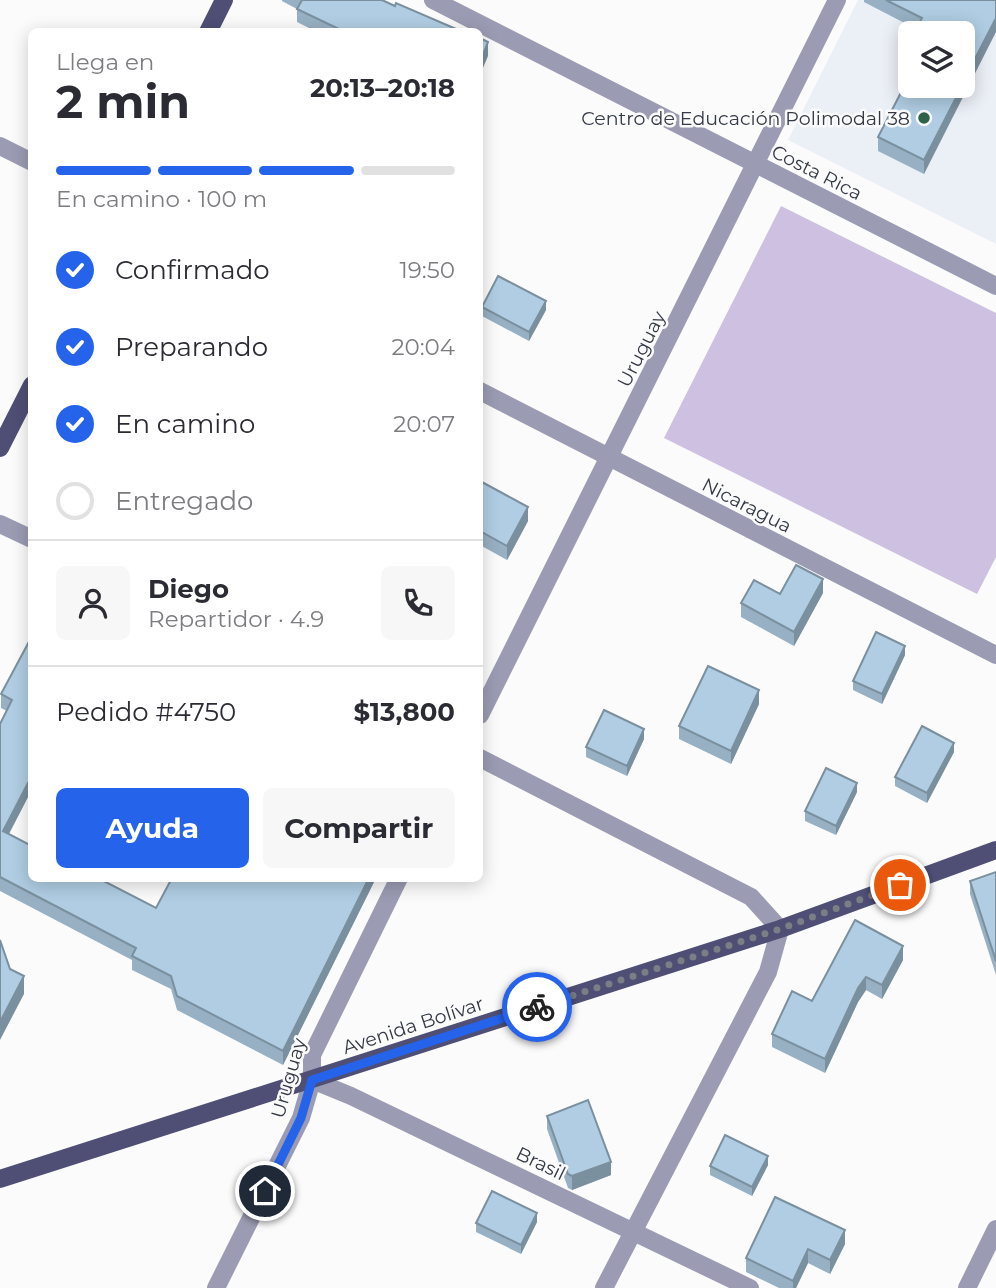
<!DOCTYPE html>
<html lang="es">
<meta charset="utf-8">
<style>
:root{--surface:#fff;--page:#f7f7f7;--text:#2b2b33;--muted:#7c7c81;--line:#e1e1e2;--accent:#2563eb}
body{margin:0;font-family:Montserrat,sans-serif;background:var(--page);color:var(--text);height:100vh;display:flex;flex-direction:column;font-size:26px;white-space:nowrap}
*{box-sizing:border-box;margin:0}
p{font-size:23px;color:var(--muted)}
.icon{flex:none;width:38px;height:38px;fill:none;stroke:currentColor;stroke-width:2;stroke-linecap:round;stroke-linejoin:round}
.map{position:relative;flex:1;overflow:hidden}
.drawer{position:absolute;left:28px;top:28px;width:455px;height:854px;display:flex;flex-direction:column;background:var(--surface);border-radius:10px;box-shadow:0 4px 18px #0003}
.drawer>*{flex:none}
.fabs{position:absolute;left:898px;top:21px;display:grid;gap:14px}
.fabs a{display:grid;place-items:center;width:77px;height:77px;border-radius:10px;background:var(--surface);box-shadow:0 4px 18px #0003;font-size:35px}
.pin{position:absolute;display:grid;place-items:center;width:60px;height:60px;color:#fff;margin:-30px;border:4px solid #fff;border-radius:50%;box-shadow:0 2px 7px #0007}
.courier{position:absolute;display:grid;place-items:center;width:70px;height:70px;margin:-35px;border:5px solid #2563eb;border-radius:50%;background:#fff;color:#222;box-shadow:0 2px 9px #0007}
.head em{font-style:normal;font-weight:700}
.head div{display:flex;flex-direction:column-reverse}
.head{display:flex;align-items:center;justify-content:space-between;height:119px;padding:0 28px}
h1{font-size:46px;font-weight:700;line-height:52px}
.bar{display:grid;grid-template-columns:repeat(4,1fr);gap:10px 7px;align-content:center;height:84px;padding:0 28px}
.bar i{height:9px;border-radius:5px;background:var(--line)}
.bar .selected{background:var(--accent)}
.bar p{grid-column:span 4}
.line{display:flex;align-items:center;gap:18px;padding:0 28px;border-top:2px solid var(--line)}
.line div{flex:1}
.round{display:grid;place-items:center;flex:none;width:74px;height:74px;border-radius:10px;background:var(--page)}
ol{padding:0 28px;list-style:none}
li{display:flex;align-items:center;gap:21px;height:77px}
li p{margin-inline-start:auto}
li .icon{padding:7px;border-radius:50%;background:var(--accent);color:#fff;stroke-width:4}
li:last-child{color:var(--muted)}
li i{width:38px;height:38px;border:4px solid var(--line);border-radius:50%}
.primary-button{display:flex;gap:14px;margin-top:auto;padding:14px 28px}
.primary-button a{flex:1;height:80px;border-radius:10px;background:var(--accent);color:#fff;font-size:28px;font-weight:700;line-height:80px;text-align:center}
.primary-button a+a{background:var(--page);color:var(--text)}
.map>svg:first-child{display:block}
</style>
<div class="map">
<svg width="996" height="1288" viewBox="0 0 996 1288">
<rect width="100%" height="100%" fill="#fbfbfb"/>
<path fill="#ebeff6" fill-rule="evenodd" d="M858 0H996V244L788 140ZM910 33H962V86H910Z"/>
<path fill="#cdc0e0" d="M781 206 996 313V557L977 594 664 438Z"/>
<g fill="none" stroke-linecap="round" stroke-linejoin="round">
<g stroke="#9b9cb3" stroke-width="18">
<path d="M433 0 996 286"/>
<path d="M0 146 32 162"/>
<path d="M480 391 996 655"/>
<path d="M0 524 32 539"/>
<path d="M480 715 837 0"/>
<path d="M480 758 751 897 780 929 768 972 604 1288"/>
<path d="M312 1080 351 1096 750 1288"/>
<path d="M216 1288 301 1118 312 1080V1055L399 878"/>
<path d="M967 1288 996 1229"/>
</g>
<g stroke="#4f4f76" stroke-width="18">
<path d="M208 32 224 0"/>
<path d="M0 448 32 385"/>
<path d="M0 1179 780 929 996 850"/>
</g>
</g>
<g fill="#97b0c3">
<path d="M282 0H382L395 6 463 32H317L297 22V9L282 1Z"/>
<path d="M864 0H996L924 174 878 151V137L962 33H915L916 29 864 2Z"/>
<path d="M482 307 546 310 529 341 482 316Z"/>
<path d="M480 481 528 521 507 560 480 545Z"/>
<path d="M823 593 794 646 741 617V603Z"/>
<path d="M32 636V796L29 795 9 834 156 908 172 878H376L283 1065 177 1010 171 989 132 970V960L0 891V724L7 711 1 708V694Z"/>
<path d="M905 655 882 704 853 690V681Z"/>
<path d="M759 704 731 764 679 739V726Z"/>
<path d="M644 739 627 776 586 757V747Z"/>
<path d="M954 752 927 803 895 786V777Z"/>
<path d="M857 792 836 835 805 821V811Z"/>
<path d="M996 872V975L970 894V881Z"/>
<path d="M903 960 882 999 866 990 858 1002 825 1073 772 1047V1034L812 1001Z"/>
<path d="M547 1116 611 1175 572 1190 568 1188 547 1129Z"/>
<path d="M768 1165 752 1196 710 1175V1166Z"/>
<path d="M537 1222 521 1254 476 1232V1223Z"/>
<path d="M845 1244 830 1274 808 1263 796 1288H779L746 1272V1258Z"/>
</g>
<g fill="#7b909f">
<path d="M996 18V32L924 174V160Z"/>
<path d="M488 42V56L480 75V62Z"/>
<path d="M546 301V310L529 341V332Z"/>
<path d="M528 507V521L507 560V546Z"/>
<path d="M823 579V593L794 646V632Z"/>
<path d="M905 646V655L882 704V694Z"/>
<path d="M759 690V704L731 764V751Z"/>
<path d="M644 729V739L627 776V766Z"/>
<path d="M954 743V752L927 803V793Z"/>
<path d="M29 781V795L3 845V831Z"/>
<path d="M857 783V792L836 835V826Z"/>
<path d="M369 878H376L283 1065V1051Z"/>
<path d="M903 946V960L882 999V985Z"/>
<path d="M24 976V994L0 1040V1022Z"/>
<path d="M866 977V990L858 1002 825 1073V1059L858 988Z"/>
<path d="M768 1156V1165L752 1196V1187Z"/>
<path d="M611 1162V1175L572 1190V1176Z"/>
<path d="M537 1213V1222L521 1254V1245Z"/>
<path d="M845 1230V1244L830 1274V1260Z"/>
<path d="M808 1249V1263L796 1288H793V1281Z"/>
</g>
<g fill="#b0cde3" stroke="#7b909f" stroke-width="2">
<path d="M302 0H382L395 6 396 3 463 32H345L297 9Z"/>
<path d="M886 0H996V18L962 84V33H918L915 31 922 18Z"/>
<path d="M480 38 488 42 480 62Z"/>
<path d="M910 75V86H962L924 160 878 137Z"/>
<path d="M498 276 546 301 529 332 482 307Z"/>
<path d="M480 481 528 507 507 546 480 531Z"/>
<path d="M796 565 823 579 794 632 741 603 754 580 780 594Z"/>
<path d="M876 632 905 646 882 694 853 681Z"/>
<path d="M32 636V782L29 781 3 831 32 846V878H98L156 908 172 878H369L283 1051 177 996 171 976 132 956 136 948 0 877V724L12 700 1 694Z"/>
<path d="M708 666 759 690 731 751 679 726Z"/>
<path d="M604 710 644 729 627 766 586 747Z"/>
<path d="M922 726 954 743 927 793 895 777Z"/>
<path d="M826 768 857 783 836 826 805 811Z"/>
<path d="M996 872V961L970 881Z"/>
<path d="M855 920 903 946 882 985 866 977 858 988 825 1059 772 1034 792 991 812 1001Z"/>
<path d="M0 940 10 969 24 976 0 1022Z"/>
<path d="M588 1100 611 1162 572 1176 568 1174 547 1116Z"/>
<path d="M725 1135 768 1156 752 1187 710 1166Z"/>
<path d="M492 1191 537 1213 521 1245 476 1223Z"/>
<path d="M775 1197 845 1230 830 1260 808 1249 793 1281 746 1258Z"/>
</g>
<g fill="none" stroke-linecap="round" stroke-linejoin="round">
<path stroke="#7a7e85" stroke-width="7" stroke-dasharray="0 12.6" d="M537 1007 780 929 900 885"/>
<path stroke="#2563eb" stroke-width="9" d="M265 1191 301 1118 312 1080 537 1007"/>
</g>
<circle fill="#2d6349" stroke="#fbfbfb" stroke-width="2.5" cx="924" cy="118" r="7"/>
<g text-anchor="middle" stroke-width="5" stroke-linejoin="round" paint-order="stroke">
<g font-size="19" fill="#343a46" stroke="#fbfbfb" text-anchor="end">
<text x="910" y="125">Centro de Educación Polimodal 38</text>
</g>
<g font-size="19" fill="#343a46" stroke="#fbfbfb">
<text transform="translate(817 172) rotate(27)" y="7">Costa Rica</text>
<text transform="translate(641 349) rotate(-63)" y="7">Uruguay</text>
<text transform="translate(747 505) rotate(27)" y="7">Nicaragua</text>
<text transform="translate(413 1025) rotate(-18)" y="7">Avenida Bolívar</text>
<text transform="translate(288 1078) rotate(-74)" y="7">Uruguay</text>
<text transform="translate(541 1163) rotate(26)" y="7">Brasil</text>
</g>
</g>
</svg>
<div class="fabs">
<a><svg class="icon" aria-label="layers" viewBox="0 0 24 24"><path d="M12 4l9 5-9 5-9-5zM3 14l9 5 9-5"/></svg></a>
</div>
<div class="pin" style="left:900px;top:885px;background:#ea580c"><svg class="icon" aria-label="bag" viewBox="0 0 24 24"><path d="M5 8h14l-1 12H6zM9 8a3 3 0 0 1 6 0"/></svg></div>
<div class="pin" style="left:265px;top:1191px;background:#1f2937"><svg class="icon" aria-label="home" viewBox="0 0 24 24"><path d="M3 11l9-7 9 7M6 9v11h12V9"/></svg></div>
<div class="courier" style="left:537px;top:1007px"><svg class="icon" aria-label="bike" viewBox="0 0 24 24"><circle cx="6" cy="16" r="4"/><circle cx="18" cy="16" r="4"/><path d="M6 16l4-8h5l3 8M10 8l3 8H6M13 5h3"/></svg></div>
<section class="drawer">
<div class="head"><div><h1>2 min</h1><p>Llega en</p></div><em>20:13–20:18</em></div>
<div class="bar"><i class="selected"></i><i class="selected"></i><i class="selected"></i><i></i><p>En camino · 100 m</p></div>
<ol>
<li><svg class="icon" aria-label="check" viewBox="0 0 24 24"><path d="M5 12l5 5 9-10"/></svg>Confirmado<p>19:50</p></li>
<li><svg class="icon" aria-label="check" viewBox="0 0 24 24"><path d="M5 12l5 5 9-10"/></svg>Preparando<p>20:04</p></li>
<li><svg class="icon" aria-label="check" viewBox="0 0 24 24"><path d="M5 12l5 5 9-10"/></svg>En camino<p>20:07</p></li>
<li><i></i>Entregado</li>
</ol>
<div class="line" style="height:126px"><a class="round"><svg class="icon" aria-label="person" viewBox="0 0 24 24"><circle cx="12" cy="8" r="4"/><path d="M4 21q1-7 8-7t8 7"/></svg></a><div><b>Diego</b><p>Repartidor · 4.9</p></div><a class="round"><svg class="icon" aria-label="phone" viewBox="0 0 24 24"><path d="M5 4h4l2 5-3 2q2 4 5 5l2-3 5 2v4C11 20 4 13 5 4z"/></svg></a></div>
<div class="line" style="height:91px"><div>Pedido #4750</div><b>$13,800</b></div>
<div class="primary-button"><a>Ayuda</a><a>Compartir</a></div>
</section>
</div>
